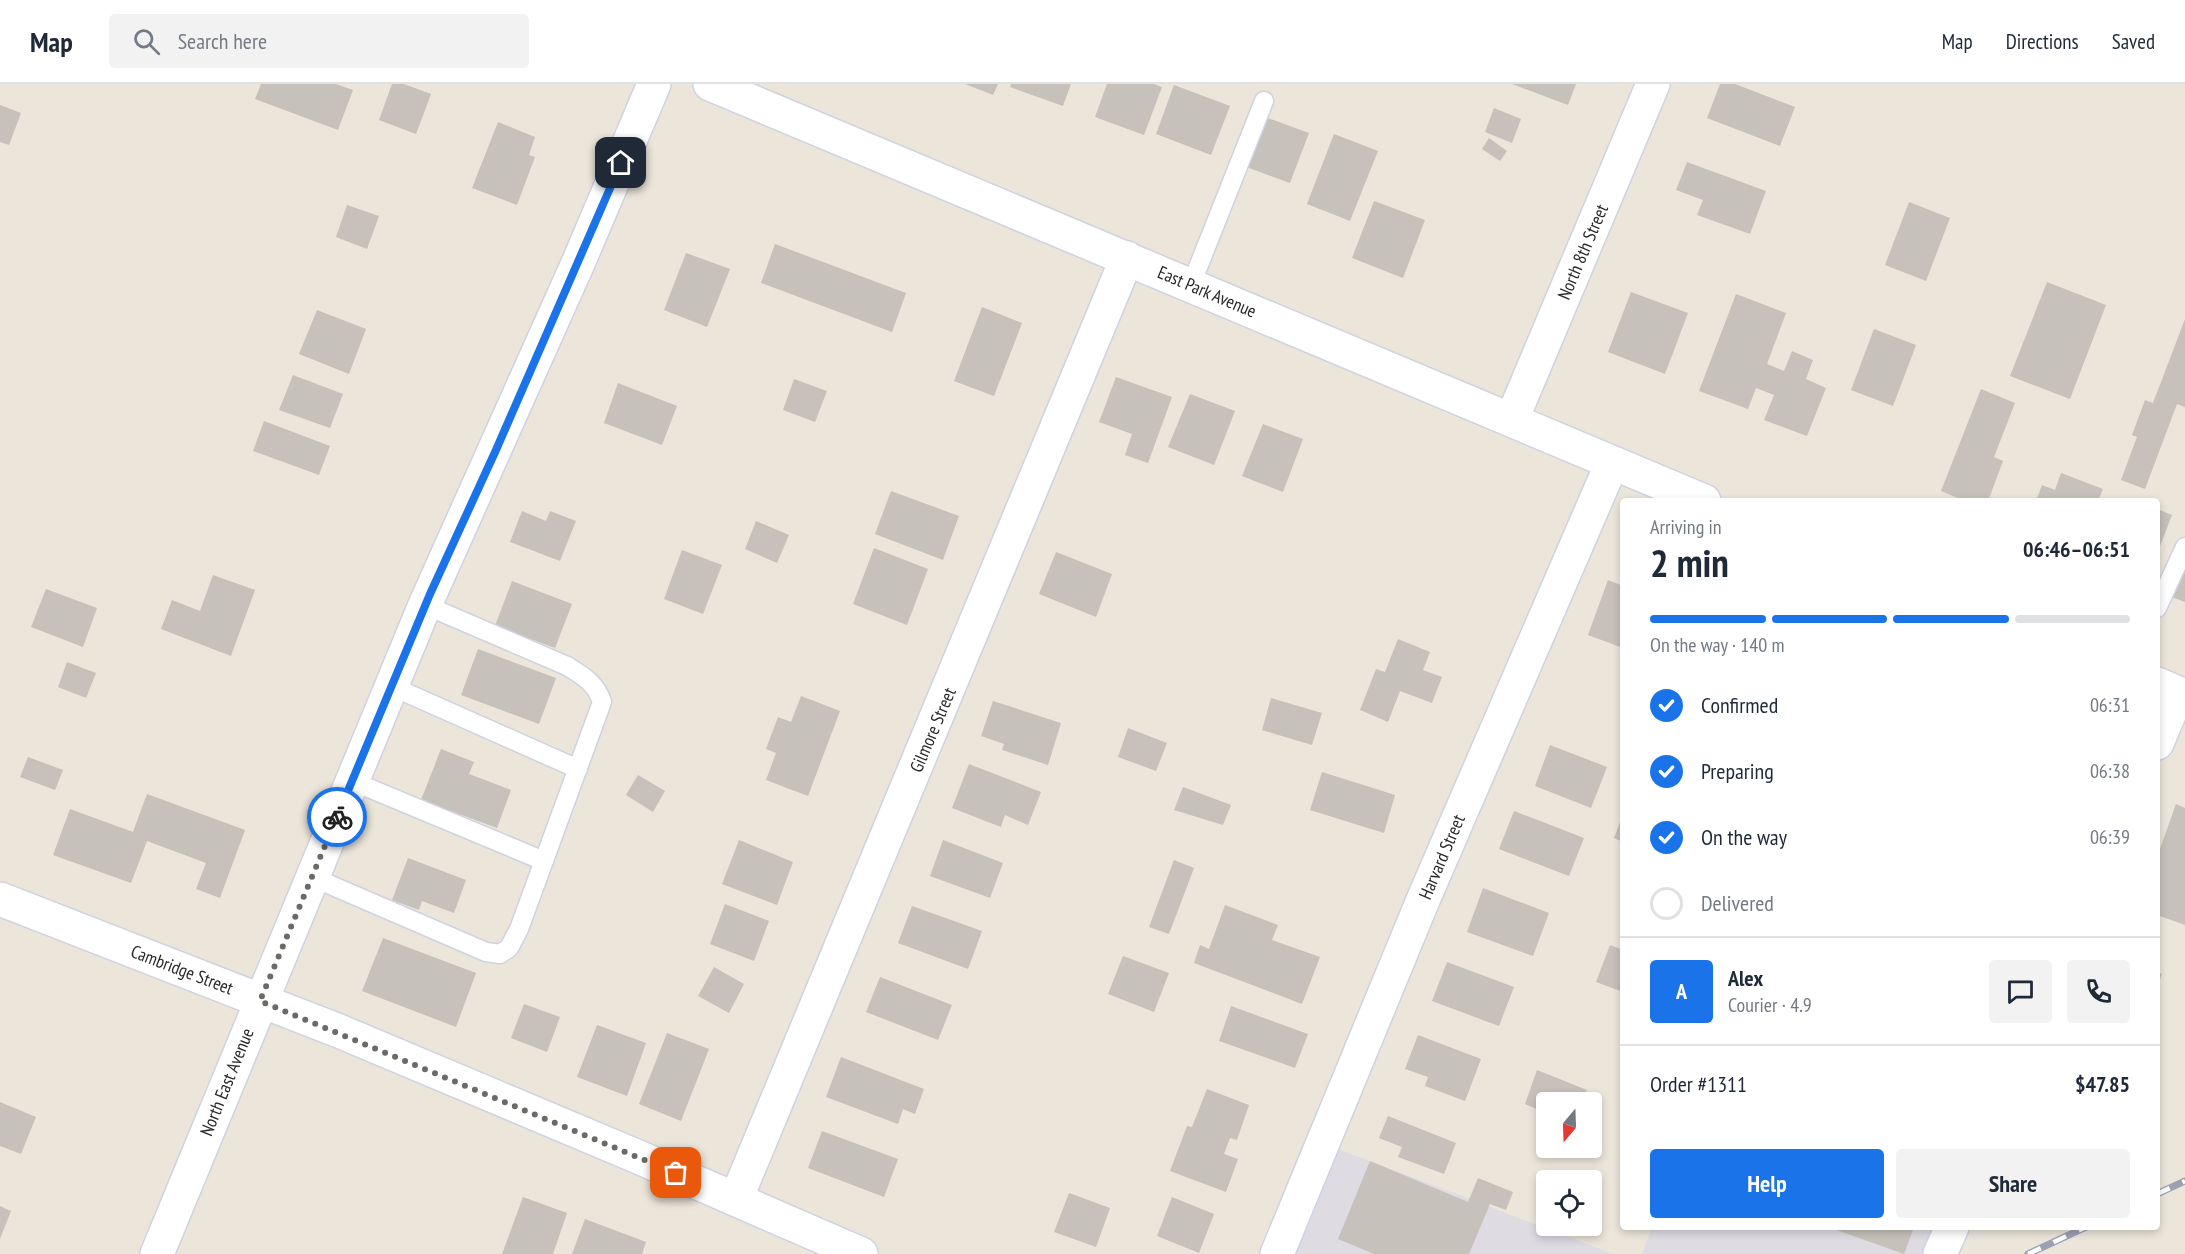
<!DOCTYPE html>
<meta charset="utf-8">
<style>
:root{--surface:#fff;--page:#f2f2f3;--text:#1f2937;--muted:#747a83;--line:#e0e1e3;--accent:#1a73e8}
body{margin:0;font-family:"PT Sans Narrow",sans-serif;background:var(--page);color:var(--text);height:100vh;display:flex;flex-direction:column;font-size:22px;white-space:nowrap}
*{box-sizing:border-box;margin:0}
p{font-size:20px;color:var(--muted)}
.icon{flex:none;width:33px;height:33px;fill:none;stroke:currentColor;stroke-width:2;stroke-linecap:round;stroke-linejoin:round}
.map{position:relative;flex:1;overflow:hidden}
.sheet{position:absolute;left:1620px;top:414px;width:540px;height:732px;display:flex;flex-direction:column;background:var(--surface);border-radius:6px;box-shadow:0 3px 9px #0003}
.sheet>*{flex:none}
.needle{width:39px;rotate:199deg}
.fabs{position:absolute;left:1536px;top:1008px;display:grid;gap:12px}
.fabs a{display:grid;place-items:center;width:66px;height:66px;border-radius:6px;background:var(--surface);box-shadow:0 3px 9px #0003;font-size:30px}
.pin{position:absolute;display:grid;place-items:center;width:51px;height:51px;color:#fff;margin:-26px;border-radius:12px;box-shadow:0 3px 9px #0006}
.courier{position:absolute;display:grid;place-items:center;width:60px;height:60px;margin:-30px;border:4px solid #1a73e8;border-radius:50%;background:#fff;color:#222;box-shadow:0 2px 8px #0007}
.overview em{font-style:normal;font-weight:700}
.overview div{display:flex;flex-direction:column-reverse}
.overview{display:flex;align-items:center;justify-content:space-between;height:102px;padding:0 30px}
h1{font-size:39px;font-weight:700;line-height:45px}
.bar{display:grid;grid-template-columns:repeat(4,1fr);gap:9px 6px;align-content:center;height:72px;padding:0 30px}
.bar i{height:8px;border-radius:4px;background:var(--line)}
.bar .selected{background:var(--accent)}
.bar p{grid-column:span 4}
.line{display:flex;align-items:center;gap:15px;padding:0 30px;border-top:2px solid var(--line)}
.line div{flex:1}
.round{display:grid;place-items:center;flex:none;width:63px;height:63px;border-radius:6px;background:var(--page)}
ol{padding:0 30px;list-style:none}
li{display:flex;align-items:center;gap:18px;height:66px}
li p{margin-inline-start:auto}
li .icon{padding:6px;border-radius:50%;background:var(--accent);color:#fff;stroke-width:4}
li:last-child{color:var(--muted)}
li i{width:33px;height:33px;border:3px solid var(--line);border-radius:50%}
.primary-button{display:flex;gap:12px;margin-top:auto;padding:12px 30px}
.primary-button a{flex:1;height:69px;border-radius:6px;background:var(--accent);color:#fff;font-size:24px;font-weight:700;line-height:69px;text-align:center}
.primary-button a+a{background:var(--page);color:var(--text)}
header{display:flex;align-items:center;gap:36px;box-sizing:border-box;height:84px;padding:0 30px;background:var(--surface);border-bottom:2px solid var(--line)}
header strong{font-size:28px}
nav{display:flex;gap:33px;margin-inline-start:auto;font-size:21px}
.search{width:420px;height:54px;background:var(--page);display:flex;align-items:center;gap:15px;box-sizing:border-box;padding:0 21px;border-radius:6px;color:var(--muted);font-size:22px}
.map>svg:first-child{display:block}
</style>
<header>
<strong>Map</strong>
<div class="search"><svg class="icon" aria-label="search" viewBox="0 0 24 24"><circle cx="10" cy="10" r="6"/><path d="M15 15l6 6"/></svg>Search here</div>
<nav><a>Map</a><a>Directions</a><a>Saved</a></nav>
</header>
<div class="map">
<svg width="2185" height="1170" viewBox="0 0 2185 1170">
<rect width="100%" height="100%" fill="#ebe5da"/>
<g fill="#dedbe3">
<path d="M1317 1057 1613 1170H1268Z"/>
<path d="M1652 1143H1952L1941 1170H1642Z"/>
</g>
<g fill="#c6c1ba">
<path d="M261 0H336L353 6 338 46 255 15Z"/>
<path d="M392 0H404L431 10 416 50 379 36Z"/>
<path d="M965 0H998L993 11Z"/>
<path d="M1011 0H1071L1063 22 1010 3Z"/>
<path d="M1107 0H1154L1162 3 1144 51 1095 33Z"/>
<path d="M1512 0H1576L1568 21Z"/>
<path d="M1720 0H1735L1795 23 1780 62 1707 34Z"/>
<path d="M1174 1 1230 22 1211 71 1156 50Z"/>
<path d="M0 21 21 29 9 61 0 58Z"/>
<path d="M1494 24 1521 35 1512 59 1485 48Z"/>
<path d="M1260 31 1309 49 1290 99 1241 81Z"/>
<path d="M498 38 535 53 529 71 535 73 517 121 472 104Z"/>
<path d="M1334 50 1378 67 1350 137 1307 120Z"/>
<path d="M1489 54 1507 67 1500 77 1482 65Z"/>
<path d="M1687 78 1766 107 1750 150 1697 131 1703 116 1676 106Z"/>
<path d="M1374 117 1425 136 1403 194 1352 174Z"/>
<path d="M1909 118 1950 134 1926 197 1885 181Z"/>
<path d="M347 121 379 132 367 165 336 153Z"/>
<path d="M775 160 906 209 892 248 761 199Z"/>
<path d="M686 169 730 185 707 243 664 226Z"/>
<path d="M2047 198 2106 221 2070 315 2010 292Z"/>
<path d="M1631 208 1688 229 1665 290 1608 268Z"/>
<path d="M1736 210 1786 229 1767 280 1784 287 1792 267 1813 276 1806 295 1826 304 1807 352 1764 336 1774 311 1756 304 1748 325 1699 307Z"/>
<path d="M982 223 1022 239 994 312 954 297Z"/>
<path d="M317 226 366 245 349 290 299 270Z"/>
<path d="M2185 235V323L2177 320 2145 405 2121 396 2137 353 2132 351 2145 316 2153 319Z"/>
<path d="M1874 245 1916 261 1893 322 1851 306Z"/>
<path d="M293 291 343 310 330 344 279 326Z"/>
<path d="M1116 293 1172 313 1148 379 1125 371 1132 350 1099 338Z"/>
<path d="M794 295 827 307 815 338 783 326Z"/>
<path d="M618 299 677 322 662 361 604 339Z"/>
<path d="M1981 305 2015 319 1994 373 2003 377 1988 417H1965L1941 407Z"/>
<path d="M1190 310 1235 327 1214 381 1168 363Z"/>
<path d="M264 337 330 362 319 391 253 367Z"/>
<path d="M1263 340 1303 355 1283 408 1242 392Z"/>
<path d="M2061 389 2103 405 2098 417H2036L2042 401 2055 406Z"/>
<path d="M891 407 959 432 943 476 875 450Z"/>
<path d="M2157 425 2172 431 2157 470Z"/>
<path d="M522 427 546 437 550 427 576 437 560 477 510 458Z"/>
<path d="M756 437 789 451 777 479 745 465Z"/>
<path d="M874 464 928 485 907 541 853 520Z"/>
<path d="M682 466 722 481 703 530 664 515Z"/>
<path d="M1056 468 1112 490 1096 533 1039 510Z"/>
<path d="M2185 470V518L2169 512Z"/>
<path d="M213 491 255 506 231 572 161 545 172 516 200 527Z"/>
<path d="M1608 496 1623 502V564L1588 551Z"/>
<path d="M512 497 572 520 555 564 495 542Z"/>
<path d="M46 505 97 524 83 563 31 543Z"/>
<path d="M1398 555 1430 568 1423 586 1442 593 1432 619 1400 607 1388 638 1360 626 1376 585 1385 588Z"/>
<path d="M478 565 556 594 539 640 461 611Z"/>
<path d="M67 578 96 589 86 614 58 603Z"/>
<path d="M801 612 840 627 808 712 766 696 776 669 766 665 778 633 791 638Z"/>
<path d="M1271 614 1322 629 1312 661 1262 646Z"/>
<path d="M993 617 1061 639 1048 681 1002 666 1004 660 981 652Z"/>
<path d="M1128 644 1167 659 1156 687 1118 673Z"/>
<path d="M1550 661 1607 683 1591 724 1535 702Z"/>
<path d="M441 665 474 678 469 690 511 706 497 744 421 716Z"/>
<path d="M28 673 63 686 55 706 20 693Z"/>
<path d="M969 680 1041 708 1028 741 1005 731 1001 743 952 724Z"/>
<path d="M1322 688 1395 711 1384 749 1310 726Z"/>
<path d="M638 691 665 707 653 728 626 711Z"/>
<path d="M1183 703 1231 721 1223 741 1174 726Z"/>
<path d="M147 710 245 746 220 814 196 805 206 779 147 757 131 799 53 771 70 725 133 748Z"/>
<path d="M2176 720 2185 724V841L2157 831V773Z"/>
<path d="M1514 727 1584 754 1569 792 1499 765Z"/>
<path d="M1623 730V758L1614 754Z"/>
<path d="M739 756 793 778 777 821 722 800Z"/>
<path d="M943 756 1003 779 990 814 930 792Z"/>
<path d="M408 774 466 796 454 829 422 817 419 826 392 816Z"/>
<path d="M1174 776 1194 784 1169 850 1149 843Z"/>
<path d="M1483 804 1549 829 1533 872 1467 848Z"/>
<path d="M725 820 769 837 754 877 710 860Z"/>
<path d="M1225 821 1278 841 1272 856 1320 873 1302 920 1194 879 1200 861 1209 865Z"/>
<path d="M912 822 982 847 968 885 898 859Z"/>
<path d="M383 854 476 889 456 943 362 907Z"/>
<path d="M1610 861 1623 866V908L1596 898Z"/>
<path d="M1123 872 1169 889 1154 928 1108 910Z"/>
<path d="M1447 878 1514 903 1499 942 1432 917Z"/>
<path d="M714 883 744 900 729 929 698 912Z"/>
<path d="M2157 888 2162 890 2157 904Z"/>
<path d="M880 893 952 921 938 956 866 928Z"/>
<path d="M524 920 560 933 547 968 511 954Z"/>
<path d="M1231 922 1308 950 1295 984 1219 957Z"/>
<path d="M597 941 646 959 627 1012 577 993Z"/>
<path d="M667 949 709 965 681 1037 639 1020Z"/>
<path d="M1418 951 1481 975 1465 1017 1425 1002 1428 993 1405 985Z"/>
<path d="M841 973 924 1005 915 1030 903 1025 898 1040 826 1013Z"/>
<path d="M1537 986 1587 1006 1582 1018H1546V1029L1525 1020Z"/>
<path d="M1207 1005 1249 1021 1237 1056 1230 1054 1224 1070 1238 1075 1226 1108 1170 1087 1187 1042 1192 1043Z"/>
<path d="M0 1018 36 1033 21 1070 0 1062Z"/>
<path d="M1388 1032 1456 1059 1444 1090 1398 1073 1402 1063 1379 1054Z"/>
<path d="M822 1047 898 1075 884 1113 808 1084Z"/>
<path d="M1370 1077 1468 1118 1478 1094 1513 1108 1506 1126 1490 1120 1469 1170H1374L1338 1155Z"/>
<path d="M1069 1109 1110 1124 1096 1163 1054 1148Z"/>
<path d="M523 1113 567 1129 553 1170H502Z"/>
<path d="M1172 1113 1214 1130 1199 1169 1157 1152Z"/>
<path d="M0 1122 11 1127 0 1155Z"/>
<path d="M585 1135 646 1158 642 1170H572Z"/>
<path d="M1828 1143H1914L1904 1170Z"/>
</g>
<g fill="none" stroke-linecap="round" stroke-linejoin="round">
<g stroke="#cfd2e1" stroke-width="21">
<g id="lane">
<path d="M1191 201 1264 17"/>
<path d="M2157 524 2185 463"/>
<path d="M391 602 578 685"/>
<path d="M352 697 544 777"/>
<path d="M312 793 486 868 500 870 509 864 519 845 602 618C596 599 583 592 567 582L425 521"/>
</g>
</g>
<g stroke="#cfd2e1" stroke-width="36">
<g id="street">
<path d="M1512 335 1653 0"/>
<path d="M2157 659 2178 609"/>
<path d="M0 815 339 947 636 1072 861 1170"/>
<path d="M736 1115 1127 174"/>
<path d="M157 1170 425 521 579 177 654 0"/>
<path d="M1277 1170 1423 816 1612 379"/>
<path d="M1940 1170 1952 1143"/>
</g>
</g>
<g stroke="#cfd2e1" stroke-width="36">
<g id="secondary">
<path d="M710 0 1704 417"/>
<path d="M2157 600 2185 612"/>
</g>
</g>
<use href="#lane" stroke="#fff" stroke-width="18"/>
<use href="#street" stroke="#fff" stroke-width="33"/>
<use href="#secondary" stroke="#fff" stroke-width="33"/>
<g stroke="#9d9fb3" stroke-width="7">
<g id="rail">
<path d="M2157 1110 2185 1097"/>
<path d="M2028 1170 2086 1143"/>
</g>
</g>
<use href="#rail" stroke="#fff" stroke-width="4.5" stroke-dasharray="14" stroke-linecap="butt"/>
</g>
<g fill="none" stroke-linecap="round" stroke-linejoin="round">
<path stroke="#6c6a66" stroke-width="6" stroke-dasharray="0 10.8" d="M337 733 260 917 676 1089"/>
<path stroke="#1a73e8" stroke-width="8" d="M337 733 430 510 496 366 621 79"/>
</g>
<g text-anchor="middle" stroke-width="4.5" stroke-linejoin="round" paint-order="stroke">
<g font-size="18" fill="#282828" stroke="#fff">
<text transform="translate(1583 168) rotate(-67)" y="6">North 8th Street</text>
<text transform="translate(1207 208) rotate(23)" y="6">East Park Avenue</text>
<text transform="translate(933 646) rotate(-67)" y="6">Gilmore Street</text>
<text transform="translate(1442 773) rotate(-67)" y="6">Harvard Street</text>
<text transform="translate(182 886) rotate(21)" y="6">Cambridge Street</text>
<text transform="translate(227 998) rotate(-68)" y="6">North East Avenue</text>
</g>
</g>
</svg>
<div class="fabs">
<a><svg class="needle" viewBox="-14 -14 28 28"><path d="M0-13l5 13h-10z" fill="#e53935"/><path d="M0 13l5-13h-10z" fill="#747a83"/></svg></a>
<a><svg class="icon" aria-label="locate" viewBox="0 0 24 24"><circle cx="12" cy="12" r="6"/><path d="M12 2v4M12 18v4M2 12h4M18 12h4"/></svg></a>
</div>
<div class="pin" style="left:676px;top:1089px;background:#ea580c"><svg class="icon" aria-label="bag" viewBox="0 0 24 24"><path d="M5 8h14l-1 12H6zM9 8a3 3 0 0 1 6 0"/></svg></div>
<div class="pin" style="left:621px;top:79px;background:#1f2937"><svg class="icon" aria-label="home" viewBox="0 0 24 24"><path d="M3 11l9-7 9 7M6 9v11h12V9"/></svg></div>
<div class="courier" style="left:337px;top:733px"><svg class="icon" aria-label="bike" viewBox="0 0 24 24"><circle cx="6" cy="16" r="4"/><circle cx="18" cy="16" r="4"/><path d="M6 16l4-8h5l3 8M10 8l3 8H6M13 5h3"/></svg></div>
<section class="sheet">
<div class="overview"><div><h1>2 min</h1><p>Arriving in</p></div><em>06:46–06:51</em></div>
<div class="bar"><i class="selected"></i><i class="selected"></i><i class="selected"></i><i></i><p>On the way · 140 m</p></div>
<ol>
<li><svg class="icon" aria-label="check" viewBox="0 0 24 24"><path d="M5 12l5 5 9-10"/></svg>Confirmed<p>06:31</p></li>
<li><svg class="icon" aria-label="check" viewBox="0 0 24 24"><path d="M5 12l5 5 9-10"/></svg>Preparing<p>06:38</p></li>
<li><svg class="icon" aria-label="check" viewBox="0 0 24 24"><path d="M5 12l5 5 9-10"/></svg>On the way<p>06:39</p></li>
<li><i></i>Delivered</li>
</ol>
<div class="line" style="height:108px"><b class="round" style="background:var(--accent);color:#fff">A</b><div><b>Alex</b><p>Courier · 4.9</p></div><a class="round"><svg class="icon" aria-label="chat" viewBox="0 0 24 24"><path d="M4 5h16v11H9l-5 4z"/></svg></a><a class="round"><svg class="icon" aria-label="phone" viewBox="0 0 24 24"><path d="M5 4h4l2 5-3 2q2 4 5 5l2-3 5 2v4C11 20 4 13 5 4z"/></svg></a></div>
<div class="line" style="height:78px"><div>Order #1311</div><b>$47.85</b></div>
<div class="primary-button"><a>Help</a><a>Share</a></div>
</section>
</div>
